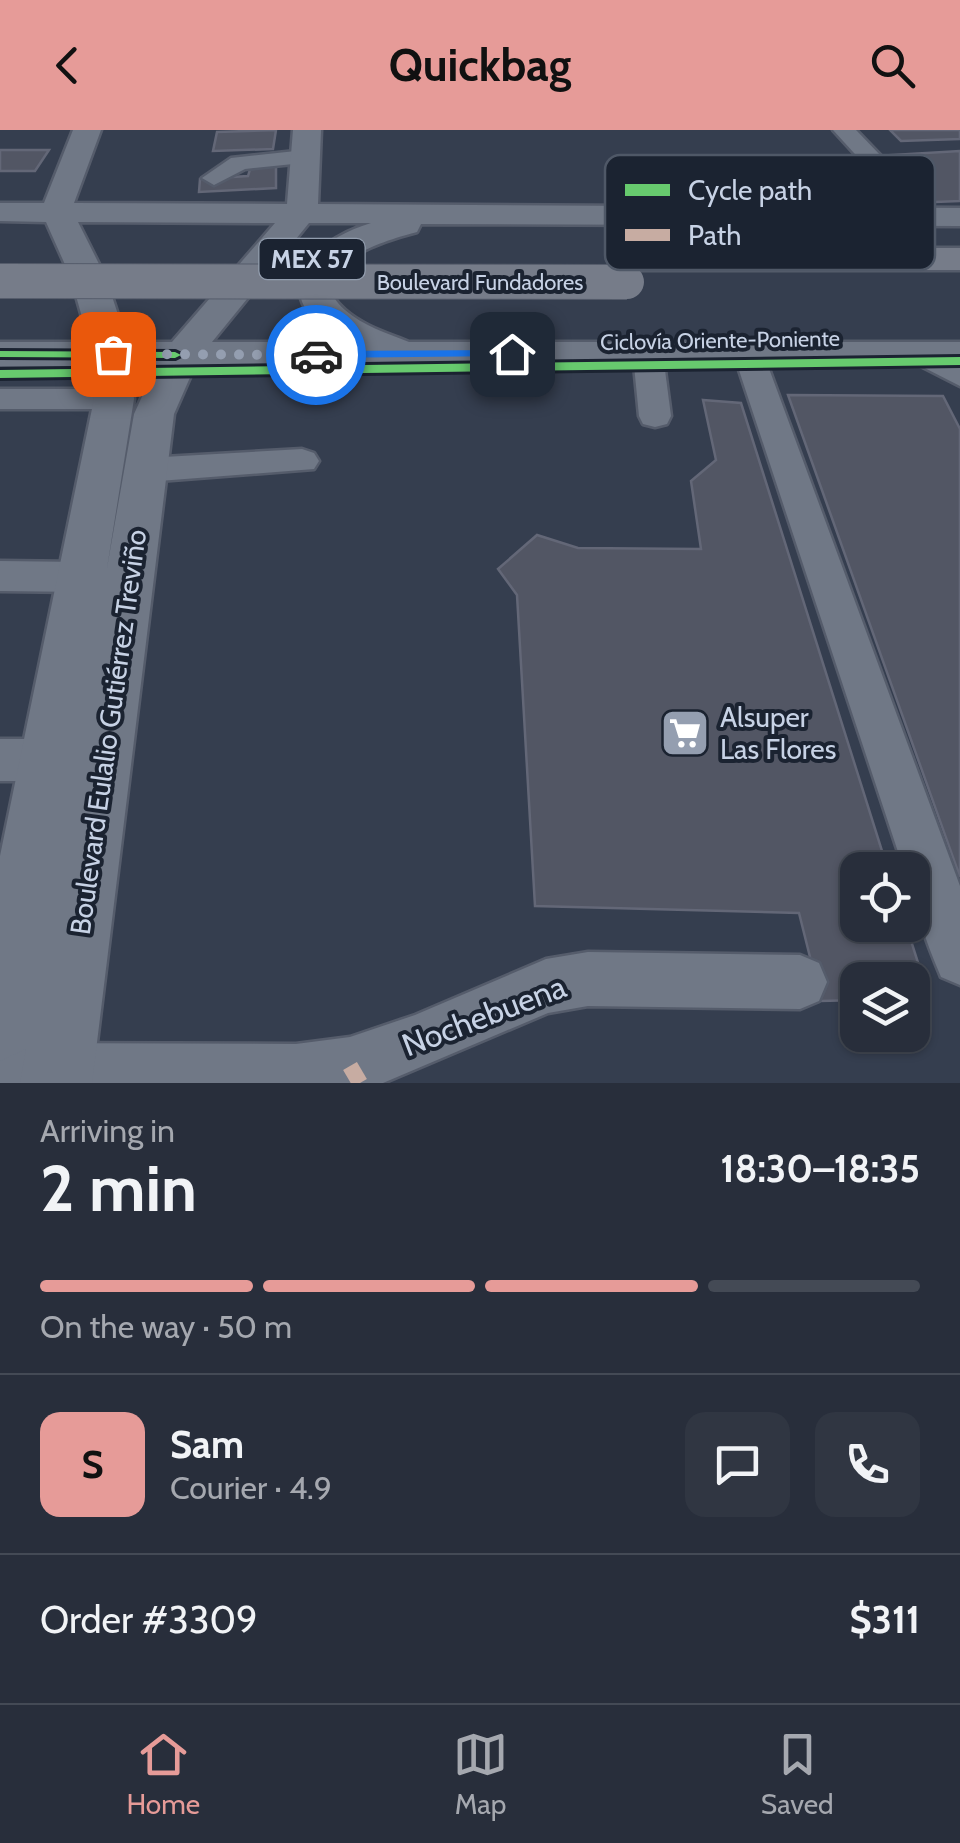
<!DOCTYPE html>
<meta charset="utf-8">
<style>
:root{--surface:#282e3b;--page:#303642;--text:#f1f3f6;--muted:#a5a8af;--line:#444a55;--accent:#e69b98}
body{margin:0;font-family:Cabin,sans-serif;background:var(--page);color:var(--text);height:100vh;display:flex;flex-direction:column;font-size:38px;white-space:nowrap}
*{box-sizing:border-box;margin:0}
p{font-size:32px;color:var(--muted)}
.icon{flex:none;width:55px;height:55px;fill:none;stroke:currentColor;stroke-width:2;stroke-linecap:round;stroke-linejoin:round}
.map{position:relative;height:953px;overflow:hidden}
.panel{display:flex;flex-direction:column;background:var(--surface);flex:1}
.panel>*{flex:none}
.tools{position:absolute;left:840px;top:722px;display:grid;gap:20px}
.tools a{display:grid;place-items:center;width:90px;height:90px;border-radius:20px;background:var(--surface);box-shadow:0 2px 8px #0004,0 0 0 2px var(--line);font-size:50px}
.pin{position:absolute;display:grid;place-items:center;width:85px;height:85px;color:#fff;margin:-42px;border-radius:20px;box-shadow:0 5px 15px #0006}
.courier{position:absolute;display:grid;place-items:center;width:100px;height:100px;margin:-50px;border:8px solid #1a73e8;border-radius:50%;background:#fff;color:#222;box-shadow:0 2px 12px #0007}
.head em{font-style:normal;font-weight:800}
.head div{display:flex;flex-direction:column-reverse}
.head{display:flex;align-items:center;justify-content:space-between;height:170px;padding:0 40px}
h1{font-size:65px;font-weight:800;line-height:75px}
.bar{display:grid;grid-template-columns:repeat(4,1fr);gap:15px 10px;align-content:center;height:120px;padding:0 40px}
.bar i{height:12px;border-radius:8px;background:var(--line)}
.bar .on{background:var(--accent)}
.bar p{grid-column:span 4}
.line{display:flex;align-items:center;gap:25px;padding:0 40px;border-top:2px solid var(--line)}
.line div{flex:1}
.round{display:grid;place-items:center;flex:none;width:105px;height:105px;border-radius:20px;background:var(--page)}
header{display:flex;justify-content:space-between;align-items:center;height:130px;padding:0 40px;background:var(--accent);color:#111;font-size:45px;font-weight:800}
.tabs{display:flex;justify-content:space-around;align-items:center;height:140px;border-top:2px solid var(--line);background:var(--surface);font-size:28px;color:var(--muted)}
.tabs a{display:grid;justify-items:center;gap:5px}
.tabs .on{color:var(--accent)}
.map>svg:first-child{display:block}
</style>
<header><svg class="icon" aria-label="back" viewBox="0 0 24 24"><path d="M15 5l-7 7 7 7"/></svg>Quickbag<svg class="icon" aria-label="search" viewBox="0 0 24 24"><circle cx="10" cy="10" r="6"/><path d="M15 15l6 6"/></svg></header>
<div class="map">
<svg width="960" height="953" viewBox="0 0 960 953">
<rect width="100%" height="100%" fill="#353e4f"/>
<g fill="#525664" stroke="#636777" stroke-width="2.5">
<path d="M276 0 273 19 213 21 217 2Z"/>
<path d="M890 0H960V9L901 11Z"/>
<path d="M0 20H49L35 41H0Z"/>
<path d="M960 21V71L935 72 891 25Z"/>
<path d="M251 36H276V58L199 62 200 49 248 46Z"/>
<path d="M788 265 943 266 960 299V747Z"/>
<path d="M703 270 741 273 888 740H858V795H906L929 867 912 868V850H858V870L821 871 799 783 535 776 517 465 498 439 537 405 578 418 701 419 691 351 716 330Z"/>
</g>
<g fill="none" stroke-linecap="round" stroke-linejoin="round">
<g stroke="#555c6b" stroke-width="5">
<g id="minor">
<path d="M833 0H856L936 83 940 88 936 93H918Z"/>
<path d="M305 20 313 22 316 27 313 32 245 39 214 55 202 48 231 28Z"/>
<path d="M922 215 960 233V256L911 231 907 224 911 217Z"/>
<path d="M648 216 659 218 663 225 671 286 667 294 655 297 643 294 639 286 633 225 637 218Z"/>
<path d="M749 216 760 218 764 225 960 756V855L941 847C927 813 912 777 912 740H904L734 225 738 218Z"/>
<path d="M0 259H114L125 262 130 269 125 276 114 279H0Z"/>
<path d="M302 319 314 323 319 331 314 339 146 352 134 349 129 340 134 331 146 328Z"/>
<path d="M0 431 82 432 96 436 101 447 96 458 82 462 0 461Z"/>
<path d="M0 609H51L67 615 74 630 67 645 51 651H0Z"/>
<path d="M588 822 800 825 819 833 827 852 819 871 800 879 588 876 548 883 383 953H0V913L296 914 350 907 415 885 546 829Z"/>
</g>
</g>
<g stroke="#555c6b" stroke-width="5">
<path id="major" d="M73 0H101L74 73 287 74 293 0H321L318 74 960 78V96L421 94 417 102C389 109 295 137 345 180 363 196 387 203 409 212H960V236H195L174 284 92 953H20L26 919 0 931V726L94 269 93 236H0V212H89L71 148 46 92 0 91V73H44ZM78 92 275 93 172 212H127L106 148ZM309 93H371C301 114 265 172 346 212H212ZM131 236H156L134 284 107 438 134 269Z"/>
</g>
<g stroke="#555c6b" stroke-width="5">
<path id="highway" d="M625 118H960V140H625L612 137 607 129 612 121Z"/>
</g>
<use href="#minor" fill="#707886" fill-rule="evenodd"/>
<use href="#major" fill="#707886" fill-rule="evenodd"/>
<use href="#highway" fill="#767c89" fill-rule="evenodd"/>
<g stroke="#555c6b" stroke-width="36" stroke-linecap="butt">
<path id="highway-bridge" d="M0 151 627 152"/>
</g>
<use href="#highway-bridge" stroke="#767c89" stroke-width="34"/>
<path stroke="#c7aca2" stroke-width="16" stroke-dasharray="32 16" stroke-linecap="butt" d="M350 936 360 953"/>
<g stroke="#1b2331" stroke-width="6">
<g id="cycleway">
<path d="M0 221 175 222 181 225 175 228 0 227Z"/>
<path d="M960 227V235L0 248V240Z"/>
</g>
</g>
<use href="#cycleway" fill="#67ca6e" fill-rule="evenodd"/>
</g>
<path fill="#1a73e8" d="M512 220 516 226 316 228 310 225 316 221Z"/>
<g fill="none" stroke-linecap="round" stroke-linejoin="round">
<path stroke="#949eb0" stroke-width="10" stroke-dasharray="0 18" d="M113 224 316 225"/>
</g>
<defs>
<g id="supermarket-square" transform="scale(2.5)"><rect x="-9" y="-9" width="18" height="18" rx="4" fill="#949eb0" stroke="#1b2331"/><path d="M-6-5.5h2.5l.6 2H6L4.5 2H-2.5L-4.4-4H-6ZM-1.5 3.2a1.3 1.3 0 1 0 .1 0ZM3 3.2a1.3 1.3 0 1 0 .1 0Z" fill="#fff"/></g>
</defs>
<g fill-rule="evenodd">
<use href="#supermarket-square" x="685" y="603"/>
</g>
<g text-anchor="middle" stroke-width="8" stroke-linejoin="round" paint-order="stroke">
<g font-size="22" fill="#c7d2e5" stroke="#1b2331">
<text x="480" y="160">Boulevard Fundadores</text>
<text transform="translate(720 210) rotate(-1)" y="8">Ciclovía Oriente-Poniente</text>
</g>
<rect fill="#1b2331" stroke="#939eaf" stroke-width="2.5" x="259.5" y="109" width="105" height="40" rx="8"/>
<g font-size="25" font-weight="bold" fill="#c7d2e5">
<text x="312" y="138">MEX 57</text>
</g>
<g font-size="28" fill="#c7d2e5" stroke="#1b2331" text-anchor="start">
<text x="720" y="597">Alsuper<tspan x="720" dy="32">Las Flores</tspan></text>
</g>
<g font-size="28" fill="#c7d2e5" stroke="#1b2331">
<text transform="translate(108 602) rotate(-82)" y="10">Boulevard Eulalio Gutiérrez Treviño</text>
</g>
<g font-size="32" fill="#c7d2e5" stroke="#1b2331">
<text transform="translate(484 886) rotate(-21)" y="11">Nochebuena</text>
</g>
</g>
<rect x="605" y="25" width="330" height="115" rx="15" fill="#1b2331" stroke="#4f5867" stroke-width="2.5"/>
<rect x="625" y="54" width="45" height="12" fill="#67ca6e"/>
<rect x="625" y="99" width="45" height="12" fill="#c7aca2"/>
<g font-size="28" fill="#c7d2e5">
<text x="688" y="70">Cycle path</text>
<text x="688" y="115">Path</text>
</g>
</svg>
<div class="tools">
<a><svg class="icon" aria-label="locate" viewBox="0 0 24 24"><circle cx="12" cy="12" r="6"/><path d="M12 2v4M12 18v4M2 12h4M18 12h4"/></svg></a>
<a><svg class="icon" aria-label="layers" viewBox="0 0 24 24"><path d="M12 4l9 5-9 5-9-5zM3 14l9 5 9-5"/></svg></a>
</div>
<div class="pin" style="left:113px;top:224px;background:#ea580c"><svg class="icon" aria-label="bag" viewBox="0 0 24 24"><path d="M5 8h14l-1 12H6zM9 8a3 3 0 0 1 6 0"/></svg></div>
<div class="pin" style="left:512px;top:224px;background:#1f2937"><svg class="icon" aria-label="home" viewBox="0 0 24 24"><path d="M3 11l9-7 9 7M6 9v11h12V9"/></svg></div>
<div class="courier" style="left:316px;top:225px"><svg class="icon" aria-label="car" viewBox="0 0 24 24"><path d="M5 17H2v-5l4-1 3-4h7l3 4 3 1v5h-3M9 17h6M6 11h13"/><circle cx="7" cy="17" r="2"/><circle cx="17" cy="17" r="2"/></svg></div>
</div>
<section class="panel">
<div class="head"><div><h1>2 min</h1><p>Arriving in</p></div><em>18:30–18:35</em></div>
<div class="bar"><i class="on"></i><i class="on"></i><i class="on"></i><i></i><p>On the way · 50 m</p></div>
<div class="line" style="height:180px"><b class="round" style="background:var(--accent);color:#111">S</b><div><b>Sam</b><p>Courier · 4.9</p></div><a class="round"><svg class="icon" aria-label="chat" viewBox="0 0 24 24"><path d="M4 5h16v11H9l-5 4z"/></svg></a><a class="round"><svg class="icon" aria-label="phone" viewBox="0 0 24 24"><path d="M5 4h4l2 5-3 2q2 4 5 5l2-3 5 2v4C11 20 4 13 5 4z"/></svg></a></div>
<div class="line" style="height:130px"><div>Order #3309</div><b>$311</b></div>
</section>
<nav class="tabs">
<a class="on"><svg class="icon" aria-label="home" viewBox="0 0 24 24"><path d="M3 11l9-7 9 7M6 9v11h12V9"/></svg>Home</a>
<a><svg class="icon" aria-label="map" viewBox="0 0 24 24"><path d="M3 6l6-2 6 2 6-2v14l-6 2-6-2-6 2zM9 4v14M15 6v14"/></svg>Map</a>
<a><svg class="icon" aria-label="saved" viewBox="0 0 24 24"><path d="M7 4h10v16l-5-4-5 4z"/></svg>Saved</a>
</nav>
